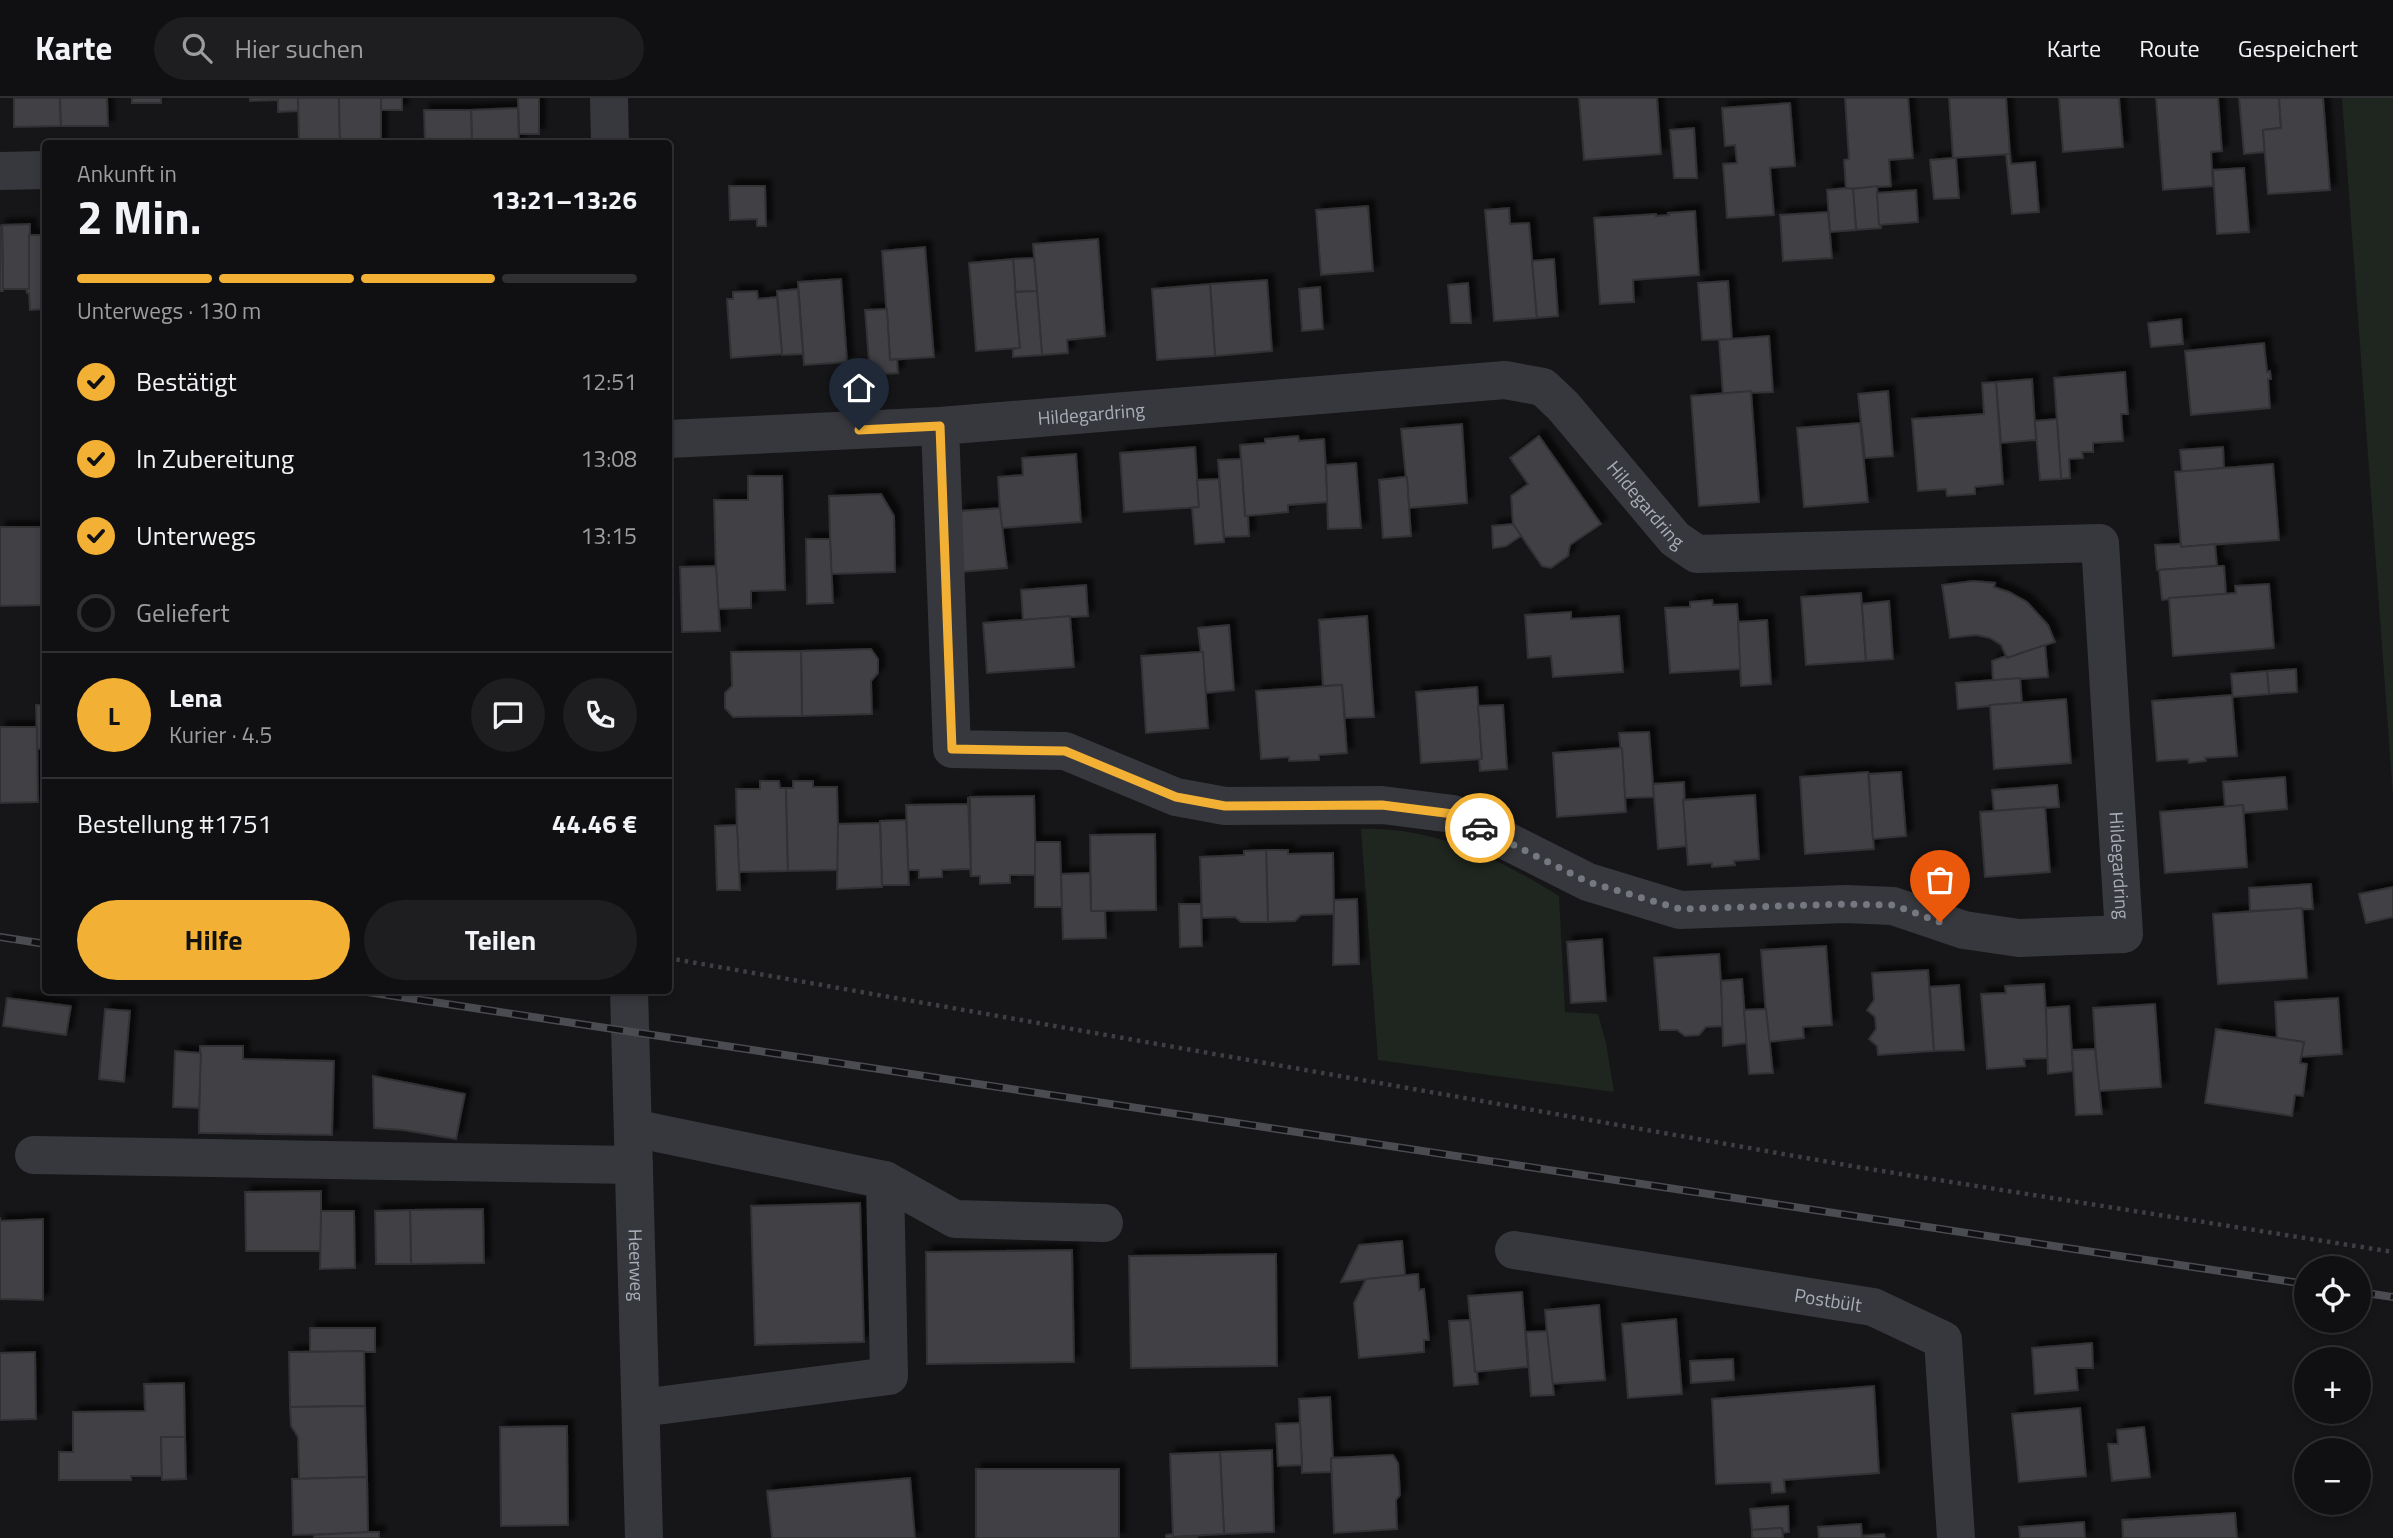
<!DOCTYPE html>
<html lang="de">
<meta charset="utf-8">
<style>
:root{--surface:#101012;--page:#1e1e20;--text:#f1f3f6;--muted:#9c9d9f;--line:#303032;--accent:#f2b134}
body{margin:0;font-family:"Titillium Web",sans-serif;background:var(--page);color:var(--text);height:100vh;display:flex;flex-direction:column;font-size:26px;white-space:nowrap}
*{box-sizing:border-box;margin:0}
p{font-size:23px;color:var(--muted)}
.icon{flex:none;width:38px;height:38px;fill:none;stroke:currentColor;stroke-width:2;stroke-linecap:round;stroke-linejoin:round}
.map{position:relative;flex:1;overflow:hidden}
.details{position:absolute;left:42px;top:42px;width:630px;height:854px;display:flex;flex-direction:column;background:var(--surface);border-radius:7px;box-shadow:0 4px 10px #0003,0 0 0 2px var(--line)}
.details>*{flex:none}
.buttons{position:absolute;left:2294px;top:1158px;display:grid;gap:14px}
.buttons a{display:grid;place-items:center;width:77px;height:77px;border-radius:50%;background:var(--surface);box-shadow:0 4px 10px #0003,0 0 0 2px var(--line);font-size:35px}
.pin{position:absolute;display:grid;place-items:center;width:60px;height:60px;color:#fff;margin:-72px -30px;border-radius:50% 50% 50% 0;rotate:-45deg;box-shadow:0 0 7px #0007}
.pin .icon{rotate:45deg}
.courier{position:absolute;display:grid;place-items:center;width:70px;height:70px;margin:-35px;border:5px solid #f2b134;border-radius:50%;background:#fff;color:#222;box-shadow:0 2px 9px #0007}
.head em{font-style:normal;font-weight:700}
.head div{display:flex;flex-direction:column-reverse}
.head{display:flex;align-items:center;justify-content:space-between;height:119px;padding:0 35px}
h1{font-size:46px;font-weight:700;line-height:52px}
.bar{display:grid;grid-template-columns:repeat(4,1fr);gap:10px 7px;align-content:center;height:84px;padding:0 35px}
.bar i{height:9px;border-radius:5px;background:var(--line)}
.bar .selected{background:var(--accent)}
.bar p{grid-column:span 4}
.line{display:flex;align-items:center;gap:18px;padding:0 35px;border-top:2px solid var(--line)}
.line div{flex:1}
.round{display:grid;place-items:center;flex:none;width:74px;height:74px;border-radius:37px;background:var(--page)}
ol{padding:0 35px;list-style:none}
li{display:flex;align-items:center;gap:21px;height:77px}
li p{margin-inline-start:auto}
li .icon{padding:7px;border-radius:50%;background:var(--accent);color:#111;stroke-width:4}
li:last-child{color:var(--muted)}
li i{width:38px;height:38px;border:4px solid var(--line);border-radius:50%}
.action{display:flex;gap:14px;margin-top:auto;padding:14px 35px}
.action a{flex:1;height:80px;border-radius:42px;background:var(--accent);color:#111;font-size:28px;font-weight:700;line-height:80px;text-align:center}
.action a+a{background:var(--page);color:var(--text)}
header{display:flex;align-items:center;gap:42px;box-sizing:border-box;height:98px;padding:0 35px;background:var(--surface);border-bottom:2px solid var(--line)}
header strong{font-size:33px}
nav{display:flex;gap:38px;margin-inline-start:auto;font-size:24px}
.search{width:490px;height:63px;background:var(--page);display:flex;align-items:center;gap:18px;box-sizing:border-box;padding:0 24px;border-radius:38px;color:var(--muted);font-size:26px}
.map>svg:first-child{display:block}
</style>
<header>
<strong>Karte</strong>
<div class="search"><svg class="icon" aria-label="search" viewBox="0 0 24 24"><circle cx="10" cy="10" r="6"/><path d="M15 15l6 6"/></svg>Hier suchen</div>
<nav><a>Karte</a><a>Route</a><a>Gespeichert</a></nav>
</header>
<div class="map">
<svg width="2393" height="1440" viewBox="0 0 2393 1440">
<defs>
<filter id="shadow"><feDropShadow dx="6" dy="-6" stdDeviation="2" flood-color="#0009"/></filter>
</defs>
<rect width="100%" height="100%" fill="#161618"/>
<g fill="#1e261f">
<path d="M2342 0H2393V698Z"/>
<path d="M1361 731C1432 728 1500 761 1559 798L1565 914 1598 916 1606 945 1614 994 1378 962Z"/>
</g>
<g fill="#404145" stroke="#303034" stroke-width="2" filter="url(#shadow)">
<path d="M14 0H60L61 28 14 29Z"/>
<path d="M60 0H107L108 28H61Z"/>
<rect x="132" y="0" width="29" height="5"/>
<path d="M250 0H278V2L250 3Z"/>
<path d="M278 0H298L299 13 278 14Z"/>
<path d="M298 0H339L340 46H299Z"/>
<path d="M339 0H381V46H340Z"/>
<rect x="381" y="0" width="21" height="12"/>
<path d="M518 0H539V36H519Z"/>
<path d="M1579 0H1657L1661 56 1584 62Z"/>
<path d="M1845 0H1908L1913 60 1889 62 1891 88 1846 91 1844 62 1849 61Z"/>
<path d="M1949 0H2006L2010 56 1953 60Z"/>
<path d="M2059 0H2119L2123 49 2063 54Z"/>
<path d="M2156 0H2218L2222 53 2211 54 2213 88 2163 92Z"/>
<path d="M2239 0H2279L2281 30 2263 32 2265 54 2244 56Z"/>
<path d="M2279 0H2323L2330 92 2268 96 2263 32 2281 30Z"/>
<path d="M1790 5 1795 68 1770 70 1774 117 1727 120 1723 66 1737 65 1735 47 1725 48 1722 10Z"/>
<path d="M518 10 519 46H472L471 12Z"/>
<path d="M424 12H471L472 46H425Z"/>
<path d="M1694 30 1697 80H1674L1670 32Z"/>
<path d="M2006 56H2010L2011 66 2035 64 2039 114 2012 116Z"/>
<path d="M1953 60H1956L1959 100 1934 101 1930 62Z"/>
<path d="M2244 70 2249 134 2217 136 2213 72Z"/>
<path d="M729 88H765L766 128H757V121L730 122Z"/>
<path d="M1877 88 1881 130 1856 132 1853 91Z"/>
<path d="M1846 90 1853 91 1856 132 1830 134 1827 92Z"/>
<path d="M1916 92 1918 124 1879 127 1877 95Z"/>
<path d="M1368 108 1373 173 1321 177 1316 112Z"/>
<path d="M1509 110 1510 126 1529 125 1537 220 1494 223 1485 112Z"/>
<path d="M1695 113 1699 177 1633 182 1634 204 1600 206 1594 120 1656 116V118L1669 117 1668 115Z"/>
<path d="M1828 114 1832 160 1783 163 1780 117Z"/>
<path d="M30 126 29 191H3L2 127Z"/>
<path d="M0 128H2L3 193H0Z"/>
<path d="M29 137H46V211L30 212 29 195H27L26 191H29Z"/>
<path d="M1098 141 1105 238 1067 242 1068 255 1042 257 1033 146Z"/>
<path d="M925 149 934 259 890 262 882 153Z"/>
<path d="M1034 160 1037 193 1015 194 1013 161Z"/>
<path d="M1013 161 1020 250 976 253 969 165Z"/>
<path d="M1554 161 1558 218 1537 220 1532 163Z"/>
<path d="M841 181 847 264 804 267 798 184Z"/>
<path d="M1267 182 1272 253 1215 258 1210 186Z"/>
<path d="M1728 183 1732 241 1702 242 1698 185Z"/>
<path d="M1468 185 1471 225H1451L1448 187Z"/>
<path d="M1210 186 1215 258 1157 262 1152 191Z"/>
<path d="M1320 189 1323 231 1302 233 1299 191Z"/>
<path d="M798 191 803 256 782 257 777 193Z"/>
<path d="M757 193 758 201 777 199 782 256 731 260 727 201H733V194Z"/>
<path d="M1037 193 1042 257 1013 259V251L1020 250 1015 194Z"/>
<path d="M887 211 890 262 897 261 898 275 870 277 865 212Z"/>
<path d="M2181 221 2183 246 2151 249 2148 225Z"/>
<path d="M1769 238 1773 294 1723 296 1719 242Z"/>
<path d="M2264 245 2267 274 2270 273 2271 281H2268L2270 310 2191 317 2185 253Z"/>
<path d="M2125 274 2128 316H2121L2123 343 2093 345V354H2082L2083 360 2069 361 2070 380 2061 381 2054 280Z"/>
<path d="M2032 281 2036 342 2001 345 1996 284Z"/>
<path d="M1996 284 2003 386 1975 389V396L1947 398 1946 391 1918 393 1912 321 1984 316 1982 285Z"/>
<path d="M1751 293 1759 404 1699 408 1691 298Z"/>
<path d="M1888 293 1893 358 1865 360 1858 296Z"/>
<path d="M2057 321 2061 381 2040 382 2035 323Z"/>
<path d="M1860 325 1868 404 1804 409 1797 330Z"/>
<path d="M1462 326 1467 405 1409 410 1401 331Z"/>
<path d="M1298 338 1299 343 1324 341 1328 404 1288 407V414L1245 418 1240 347 1265 345V341Z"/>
<path d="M1539 338 1601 426 1570 447 1568 458 1551 470 1542 468 1513 426 1511 398 1528 386 1510 360Z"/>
<path d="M1195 349 1199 409 1124 414 1120 355Z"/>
<path d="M2223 349 2224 370 2182 374 2180 352Z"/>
<path d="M1076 356 1081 424 1001 430 998 379 1023 377 1022 360Z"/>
<path d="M1241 361 1245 418H1248L1249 438 1224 439 1218 362Z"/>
<path d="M1356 365 1361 430 1328 431 1326 367Z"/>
<path d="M2273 366 2279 442 2181 449 2175 374Z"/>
<path d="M748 378H782L785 492 751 493V510L717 511 714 402H748Z"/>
<path d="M1404 379H1407L1411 438 1383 440 1379 382Z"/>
<path d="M1219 381 1224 444 1195 446 1192 410 1199 409 1197 382Z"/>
<path d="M881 396 894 418 895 474 831 476 829 398Z"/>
<path d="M1000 410 1007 470 961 474 960 413Z"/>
<path d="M1513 426 1521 438 1506 448 1493 450 1492 428Z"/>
<path d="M0 429H46V507L0 508Z"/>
<path d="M806 441H830L833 505 807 506Z"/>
<path d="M2181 446V449L2215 446 2217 468 2157 472 2155 447Z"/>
<path d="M716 468 720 533 682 534 680 469Z"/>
<path d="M2217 468H2224L2226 496 2162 502 2159 472Z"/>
<path d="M1973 483 1995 485 1994 489 2009 494 2027 504 2048 527 2055 544 2007 560 2001 547 1990 540 1976 537 1950 540 1942 487Z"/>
<path d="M2269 486 2274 550 2173 558 2169 500 2236 495 2235 488Z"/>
<path d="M1086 487 1088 518 1023 522 1021 492Z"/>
<path d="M1861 495 1866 563 1806 567 1801 499Z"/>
<path d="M1712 502 1713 507 1737 506 1742 571 1670 575 1665 510 1690 509V504Z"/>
<path d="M1889 503 1893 561 1866 563 1862 506Z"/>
<path d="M1571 514V521L1619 518 1623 574 1553 579 1551 558 1528 560 1525 517Z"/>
<path d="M1070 518 1074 569 987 575 983 525Z"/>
<path d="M1367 518 1374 619 1345 620 1342 587 1323 588 1319 522Z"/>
<path d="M1767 522 1771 586 1741 588 1738 524Z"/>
<path d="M1229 527 1234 592 1206 595 1198 530Z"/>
<path d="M2045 547 2048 579 1993 583 1992 563 2006 558 2007 560Z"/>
<path d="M871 551 878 561V575L871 583 872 616 802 618 801 553Z"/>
<path d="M801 553 802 618 733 619 725 610V595L732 588 731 554Z"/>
<path d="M1200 554H1203L1208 630 1146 635 1141 558Z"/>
<path d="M2296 571 2297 594 2269 596 2267 573Z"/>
<path d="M2267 573 2269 596 2233 599 2231 576Z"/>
<path d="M2020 580 2022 605 1958 611 1956 585Z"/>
<path d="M1342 587 1347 655 1319 657V662L1289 663V659L1261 661 1256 593Z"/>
<path d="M1477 589 1482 661 1421 665 1416 594Z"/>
<path d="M2232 597 2237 658 2205 660 2206 663 2189 665 2188 661 2157 663 2152 603Z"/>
<path d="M2066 601 2071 665 1994 671 1990 607Z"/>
<path d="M36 607H46V651H37Z"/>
<path d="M1503 607 1507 671 1480 673 1479 661H1482L1478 608Z"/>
<path d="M0 629H37L38 704 0 705Z"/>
<path d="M1649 634 1654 699 1625 700 1619 635Z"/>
<path d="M1620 650H1622L1626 714 1557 719 1553 655Z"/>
<path d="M1868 674 1874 751 1805 756 1800 679Z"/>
<path d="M1901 674 1906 738 1873 741 1869 676Z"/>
<path d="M2285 679 2287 711 2244 715 2243 707 2225 709 2223 684Z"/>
<path d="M760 683H779L780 690H786L788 773 738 774 736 691H760Z"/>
<path d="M793 683H813V689H837L839 772 788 773 786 690H793Z"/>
<path d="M1684 684 1686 748 1658 751 1653 686Z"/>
<path d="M2057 687 2059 709 1994 713 1992 692Z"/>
<path d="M1755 697 1759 761 1734 763 1735 767 1712 769V765L1688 767 1683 702Z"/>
<path d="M1034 698 1036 777H1010V785L980 786V778H971L970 699Z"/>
<path d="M968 699 971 778 970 771 942 772V779L919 780V772H908L906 707 968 706Z"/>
<path d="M2243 707 2247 769 2165 775 2160 714Z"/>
<path d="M2045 709 2050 774 1985 779 1980 714Z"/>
<path d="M906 722 909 787H882L880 723Z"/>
<path d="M880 725 882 789 837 791 838 726Z"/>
<path d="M737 727 740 792H717L715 728Z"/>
<path d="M1155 736 1156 812 1091 813 1090 737Z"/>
<path d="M1035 744H1060L1062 809H1035Z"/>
<path d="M1266 752H1288V756L1333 755 1334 816 1301 817 1295 823 1268 824Z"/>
<path d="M1266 752 1268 824H1241L1235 819 1202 820 1200 759 1244 757V753Z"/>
<path d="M1090 775 1091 813H1105L1106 840 1063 841 1061 776Z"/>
<path d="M2311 786 2313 811 2250 813 2249 790Z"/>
<path d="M2393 789V819L2366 825 2359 796Z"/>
<path d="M1357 801 1359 866 1333 867 1334 802Z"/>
<path d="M1179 806H1201L1202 848 1180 849Z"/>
<path d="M2302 810 2307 880 2218 886 2213 816Z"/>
<path d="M1602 841 1606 903 1571 905 1567 844Z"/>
<path d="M1826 848 1832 927 1803 929 1804 940 1768 944 1761 852Z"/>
<path d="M1719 856 1724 928 1706 929 1699 937 1685 938 1677 932H1660L1654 860Z"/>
<path d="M1928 872 1934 953 1878 957 1877 948 1869 941 1876 931 1875 919 1867 912 1874 902 1872 875Z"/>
<path d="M1742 881 1747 945 1723 948 1721 883Z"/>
<path d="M2044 886 2049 960 2024 961 2025 968 1987 971 1981 896 2006 895 2005 888Z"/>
<path d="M1959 887 1964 952 1934 953 1930 889Z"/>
<path d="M7 900 71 908 66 937 3 928Z"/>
<path d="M2338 900 2342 956 2301 959 2304 944 2277 940 2275 904Z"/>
<path d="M2155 906 2161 989 2098 993 2093 910Z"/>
<path d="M2069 908 2073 973 2048 976 2046 910Z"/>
<path d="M105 911 130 913 124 984 99 981Z"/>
<path d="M1766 911 1773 975 1749 976 1744 912Z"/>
<path d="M2216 931 2304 944 2300 965 2307 966 2303 998 2295 997 2292 1018 2205 1005Z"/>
<path d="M200 948H243V961L334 963 332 1037 199 1035Z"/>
<path d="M2095 951 2102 1016 2076 1017 2072 952Z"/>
<path d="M175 953 201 955 199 1010 173 1009Z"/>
<path d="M373 978 465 996 456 1041 403 1032 374 1030Z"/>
<path d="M321 1093V1153H246L245 1094Z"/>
<path d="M860 1105 864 1244 755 1247 751 1108Z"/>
<path d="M483 1111 484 1165 411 1166 410 1112Z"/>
<path d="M410 1112 411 1166H376L375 1113Z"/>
<path d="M321 1113H354L355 1170 320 1171Z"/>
<path d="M0 1119V1123L43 1121V1202L0 1201Z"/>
<path d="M1402 1143 1405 1177 1341 1184 1359 1147Z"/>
<path d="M1072 1152 1074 1264 927 1266 926 1154Z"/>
<path d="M1276 1156 1277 1268 1131 1270 1129 1158Z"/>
<path d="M1418 1176 1419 1192 1424 1191 1429 1242H1424V1254L1359 1260 1354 1205 1366 1181Z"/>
<path d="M1522 1194 1528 1269 1475 1274 1468 1198Z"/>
<path d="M1599 1207 1605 1282 1551 1286 1545 1212Z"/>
<path d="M1676 1221 1682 1296 1628 1300 1622 1226Z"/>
<path d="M1470 1222 1475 1274H1477L1478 1286 1454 1288 1449 1223Z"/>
<rect x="310" y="1230" width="65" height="24"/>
<path d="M1547 1233 1554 1297 1531 1298 1526 1234Z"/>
<path d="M2092 1245 2093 1270H2076L2078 1292 2035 1296 2032 1250Z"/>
<path d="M364 1253 365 1308 290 1309 289 1254Z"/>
<path d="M35 1254 36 1321 0 1322V1255Z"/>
<path d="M1733 1261 1734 1282 1691 1285 1690 1263Z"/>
<path d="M184 1285 185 1339H161L162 1378H131V1382H59V1354H73V1314L145 1313 144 1286Z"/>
<path d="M1874 1288 1879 1375 1784 1382 1785 1394 1772 1395 1771 1384 1716 1386 1712 1301Z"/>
<path d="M1330 1299 1333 1360H1331V1374L1302 1375 1299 1301Z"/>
<path d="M365 1308 367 1379 299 1381 298 1339 291 1328 290 1309Z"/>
<path d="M2080 1310 2086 1378 2019 1384 2012 1316Z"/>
<path d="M1300 1325 1302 1367 1278 1368 1276 1326Z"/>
<path d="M567 1328 568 1427 501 1428 500 1329Z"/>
<path d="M2144 1329 2150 1379 2112 1383 2108 1346H2118L2117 1332Z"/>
<path d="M161 1339H185L186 1381 162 1382Z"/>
<path d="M1272 1352 1274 1434 1224 1436 1220 1354Z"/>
<path d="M1220 1354 1224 1436 1173 1439 1170 1356Z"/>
<path d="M1393 1357 1398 1365 1400 1397 1396 1402 1397 1431 1334 1435 1331 1360Z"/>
<rect x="976" y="1371" width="143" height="69"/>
<path d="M367 1379 368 1435 293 1437 292 1381Z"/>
<path d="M910 1380 915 1440H772L767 1393Z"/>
<path d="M1788 1408 1789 1434 1783 1435 1782 1430 1752 1432 1750 1411Z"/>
<path d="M2235 1415 2237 1440H2123L2122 1422Z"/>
<path d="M2084 1424 2085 1440H2020L2019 1429Z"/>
<path d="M1861 1426 1862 1438 1884 1436 1885 1440H1819L1818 1429Z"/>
<path d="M1782 1430 1783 1440H1752V1432Z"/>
<path d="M368 1434H379V1440H314V1437Z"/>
<path d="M1173 1436V1439L1197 1438V1440H1166V1437Z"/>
</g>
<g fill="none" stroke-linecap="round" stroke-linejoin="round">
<path stroke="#3d3f44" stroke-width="4.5" stroke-dasharray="3.5 5" stroke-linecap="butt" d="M668 860 1863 1070 2393 1154"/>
<g stroke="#37383d" stroke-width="38">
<path d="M609 0 610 46"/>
<path d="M0 73 46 72"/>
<path id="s1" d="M668 341 940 328 1505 282 1543 289 1563 308 1675 441 1697 456 2100 445 2124 836 2019 840 1964 832 1893 808 1846 806 1680 812 1588 784 1453 716 1382 707 1225 708 1176 699 1065 653 952 651 940 328"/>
<path id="s2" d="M629 892 644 1440"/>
<path d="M633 1030 885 1082 889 1278 641 1310"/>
<path d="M34 1057 634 1067"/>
<path d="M885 1082 955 1121 1104 1125"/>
<path id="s3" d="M1514 1152 1873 1209 1943 1242 1956 1440"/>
</g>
<g stroke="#4a4c52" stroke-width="8">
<g id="rail">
<path d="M0 839 46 846"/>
<path d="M354 892 2306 1186"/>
<path d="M2359 1194 2393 1199"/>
</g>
</g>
<use href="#rail" stroke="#111113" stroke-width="5" stroke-dasharray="16" stroke-linecap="butt"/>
</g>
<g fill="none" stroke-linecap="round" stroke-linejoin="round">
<path stroke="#757880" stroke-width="7" stroke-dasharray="0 12.6" d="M1480 730 1588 784 1680 811 1846 806 1893 807 1940 824"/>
<path stroke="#f2b134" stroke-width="9" d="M859 332 940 328 952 651 1065 653 1176 699 1225 708 1382 707 1453 716 1480 730"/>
</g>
<g text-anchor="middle" stroke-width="5" stroke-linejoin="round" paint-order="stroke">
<g font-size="19" fill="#a8adb8" stroke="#111113">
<text dy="7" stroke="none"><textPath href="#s1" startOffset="424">Hildegardring</textPath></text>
<text dy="7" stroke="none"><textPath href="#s1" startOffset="1034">Hildegardring</textPath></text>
<text dy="7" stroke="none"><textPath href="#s1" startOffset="1832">Hildegardring</textPath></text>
<text dy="7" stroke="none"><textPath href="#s2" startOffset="275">Heerweg</textPath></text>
<text dy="7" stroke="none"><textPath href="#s3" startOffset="318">Postbült</textPath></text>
</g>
</g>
</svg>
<div class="buttons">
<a><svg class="icon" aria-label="locate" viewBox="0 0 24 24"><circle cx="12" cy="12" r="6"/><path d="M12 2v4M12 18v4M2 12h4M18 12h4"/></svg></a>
<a>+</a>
<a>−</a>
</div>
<div class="pin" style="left:1940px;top:824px;background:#ea580c"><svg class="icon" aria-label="bag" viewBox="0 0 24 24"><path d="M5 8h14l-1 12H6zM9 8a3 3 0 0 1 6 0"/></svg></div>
<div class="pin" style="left:859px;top:332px;background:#1f2937"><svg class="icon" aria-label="home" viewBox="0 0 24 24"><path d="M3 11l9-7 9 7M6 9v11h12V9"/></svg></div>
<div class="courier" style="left:1480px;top:730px"><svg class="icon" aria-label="car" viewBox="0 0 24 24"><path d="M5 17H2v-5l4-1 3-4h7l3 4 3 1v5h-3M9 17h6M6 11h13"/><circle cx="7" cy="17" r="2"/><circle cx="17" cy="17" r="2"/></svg></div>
<section class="details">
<div class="head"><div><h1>2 Min.</h1><p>Ankunft in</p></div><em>13:21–13:26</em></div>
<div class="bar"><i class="selected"></i><i class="selected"></i><i class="selected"></i><i></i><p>Unterwegs · 130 m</p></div>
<ol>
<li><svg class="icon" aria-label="check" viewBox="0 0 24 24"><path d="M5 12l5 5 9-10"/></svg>Bestätigt<p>12:51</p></li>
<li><svg class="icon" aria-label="check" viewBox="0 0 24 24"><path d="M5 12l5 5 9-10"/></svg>In Zubereitung<p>13:08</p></li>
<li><svg class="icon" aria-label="check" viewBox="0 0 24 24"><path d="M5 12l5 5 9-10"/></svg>Unterwegs<p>13:15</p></li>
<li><i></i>Geliefert</li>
</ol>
<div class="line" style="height:126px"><b class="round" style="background:var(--accent);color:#111">L</b><div><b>Lena</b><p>Kurier · 4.5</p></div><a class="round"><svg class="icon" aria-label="chat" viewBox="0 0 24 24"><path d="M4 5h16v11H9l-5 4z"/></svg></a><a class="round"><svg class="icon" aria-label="phone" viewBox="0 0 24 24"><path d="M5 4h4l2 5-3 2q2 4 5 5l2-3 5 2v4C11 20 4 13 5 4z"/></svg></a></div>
<div class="line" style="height:91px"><div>Bestellung #1751</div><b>44.46 €</b></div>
<div class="action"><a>Hilfe</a><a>Teilen</a></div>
</section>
</div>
